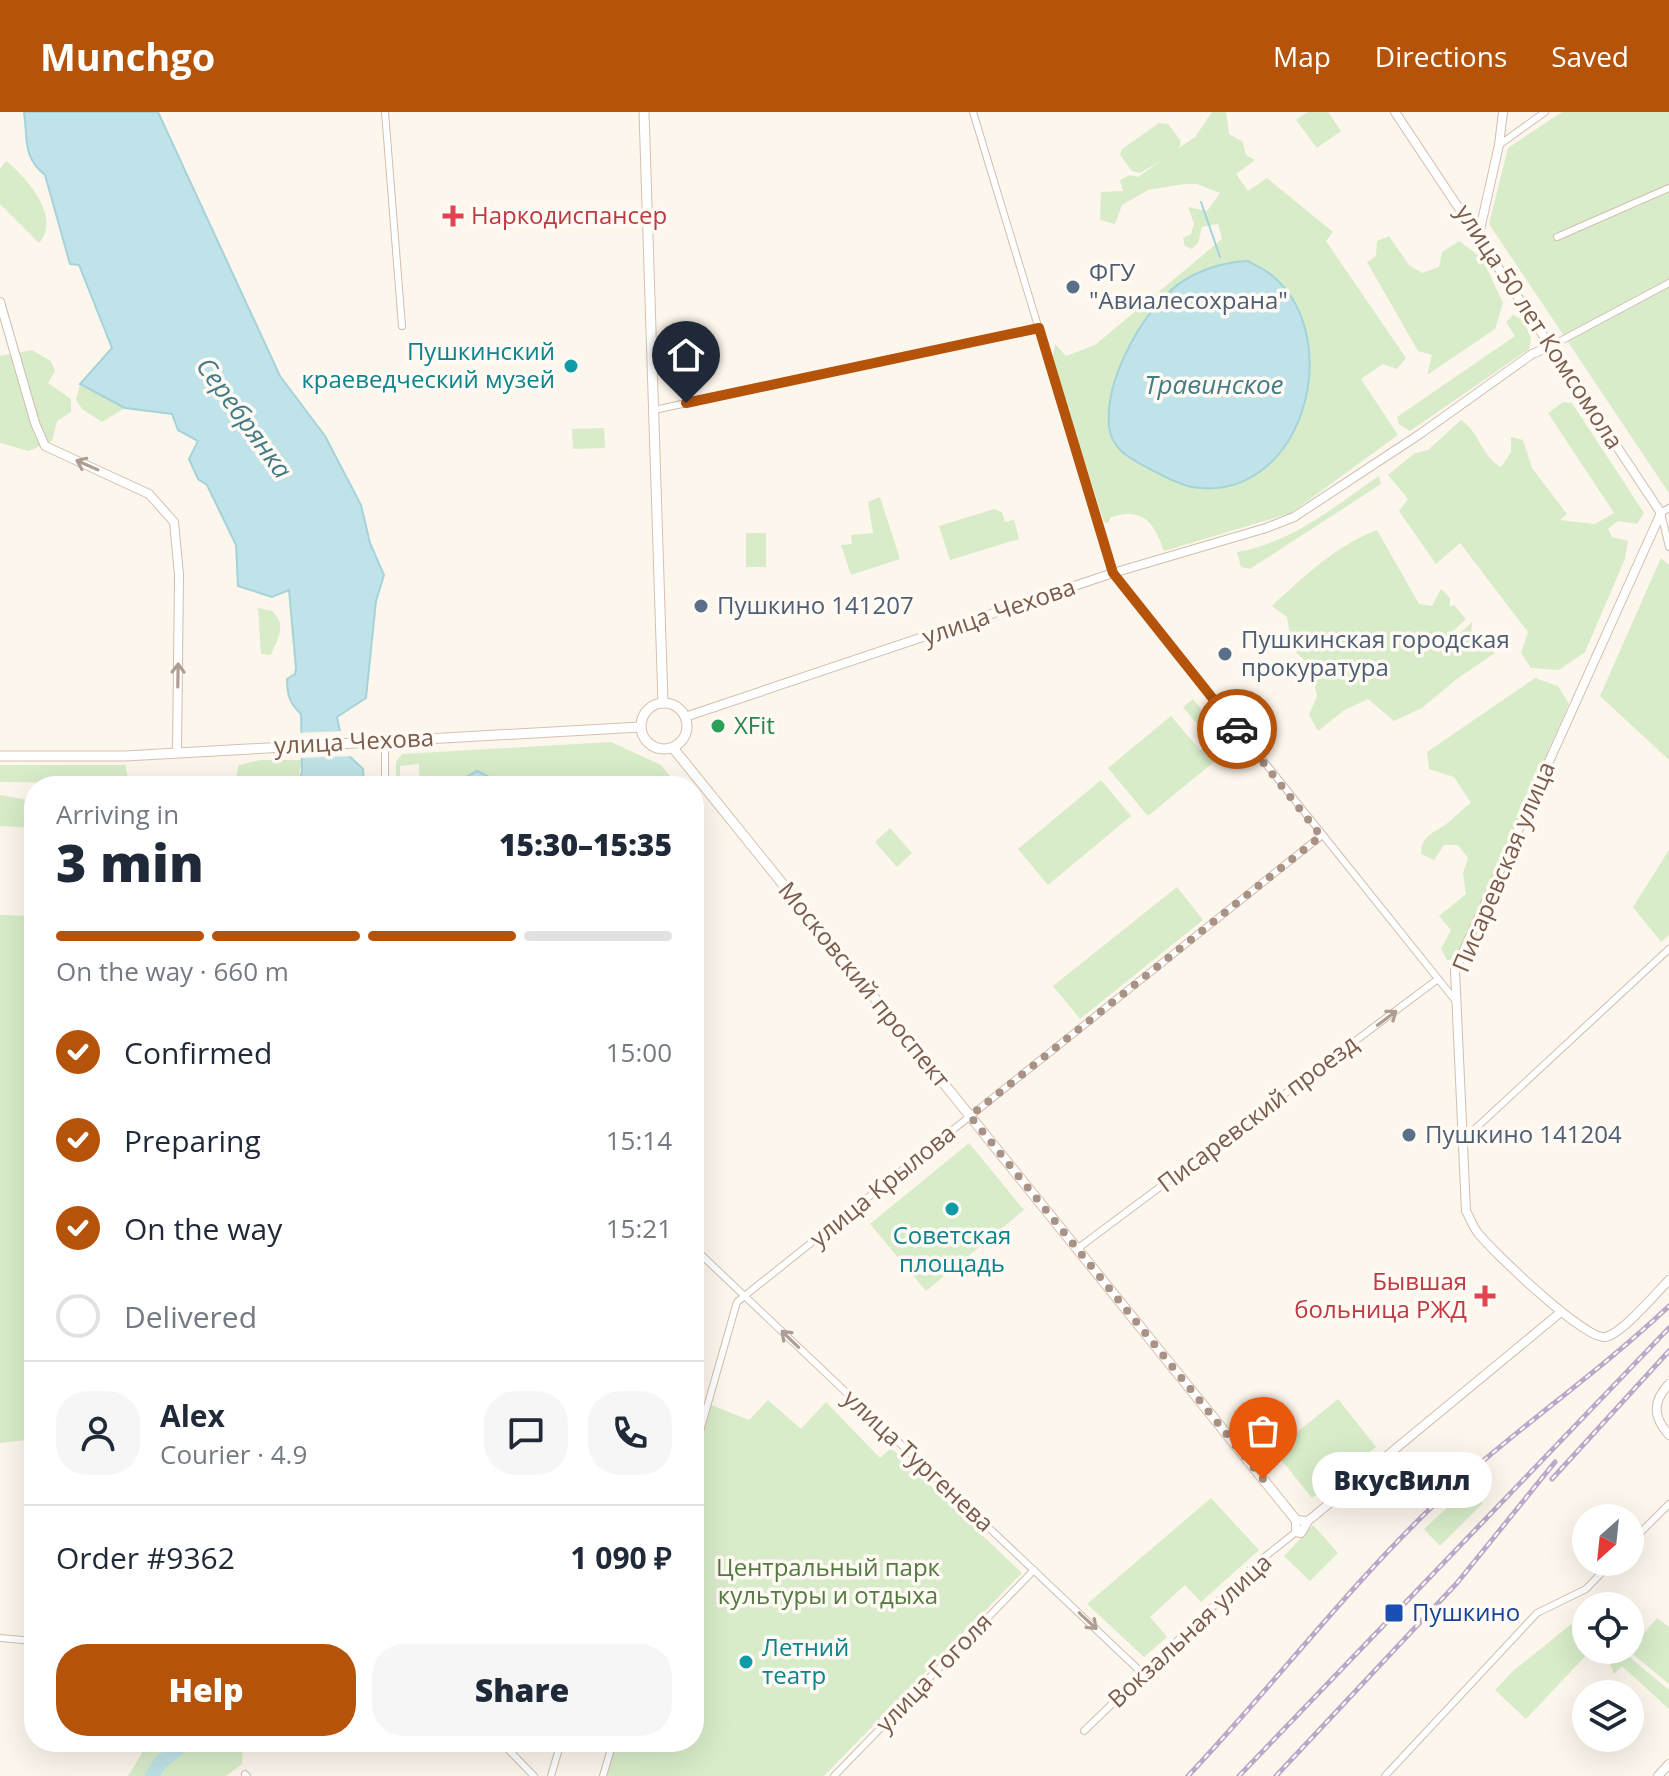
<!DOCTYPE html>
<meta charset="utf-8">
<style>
:root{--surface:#fff;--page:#f6f6f7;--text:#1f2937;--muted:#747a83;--line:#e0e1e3;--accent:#b45309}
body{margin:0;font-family:"Open Sans",sans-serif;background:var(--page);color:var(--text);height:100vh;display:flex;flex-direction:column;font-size:30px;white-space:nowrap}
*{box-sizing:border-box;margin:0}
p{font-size:26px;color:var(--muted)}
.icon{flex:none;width:44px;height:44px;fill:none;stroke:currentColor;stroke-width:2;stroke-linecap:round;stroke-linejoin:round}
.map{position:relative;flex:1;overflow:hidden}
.panel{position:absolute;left:24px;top:664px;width:680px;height:976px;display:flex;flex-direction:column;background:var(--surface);border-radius:32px;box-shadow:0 8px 32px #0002}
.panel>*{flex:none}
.needle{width:52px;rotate:207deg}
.controls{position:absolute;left:1572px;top:1392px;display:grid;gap:16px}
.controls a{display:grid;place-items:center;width:72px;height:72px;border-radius:50%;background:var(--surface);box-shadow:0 8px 32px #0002;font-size:40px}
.pin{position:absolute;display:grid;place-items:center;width:68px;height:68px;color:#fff;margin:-82px -34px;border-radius:50% 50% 50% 0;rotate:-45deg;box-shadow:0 0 8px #0007}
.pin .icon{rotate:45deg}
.courier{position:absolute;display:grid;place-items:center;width:80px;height:80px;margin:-40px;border:6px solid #b45309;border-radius:50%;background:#fff;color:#222;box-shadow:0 2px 10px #0007}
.bubble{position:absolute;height:56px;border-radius:28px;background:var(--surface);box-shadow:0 8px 32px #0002;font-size:26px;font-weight:800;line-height:56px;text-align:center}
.head em{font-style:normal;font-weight:800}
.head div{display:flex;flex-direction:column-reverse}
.head{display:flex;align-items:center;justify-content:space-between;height:136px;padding:0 32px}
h1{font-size:52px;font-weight:800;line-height:60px}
.bar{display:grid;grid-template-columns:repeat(4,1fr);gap:12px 8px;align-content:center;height:96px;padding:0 32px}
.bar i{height:10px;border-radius:6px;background:var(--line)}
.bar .active{background:var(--accent)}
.bar p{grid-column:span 4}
.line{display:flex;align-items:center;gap:20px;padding:0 32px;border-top:2px solid var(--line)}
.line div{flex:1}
.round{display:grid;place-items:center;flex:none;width:84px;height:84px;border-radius:32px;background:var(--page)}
ol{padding:0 32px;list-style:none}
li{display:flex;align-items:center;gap:24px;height:88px}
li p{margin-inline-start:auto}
li .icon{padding:8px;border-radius:50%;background:var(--accent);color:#fff;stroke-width:4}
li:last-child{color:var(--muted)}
li i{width:44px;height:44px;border:4px solid var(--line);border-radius:50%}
.cta{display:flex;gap:16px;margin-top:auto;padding:16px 32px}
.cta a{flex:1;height:92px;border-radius:32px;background:var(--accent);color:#fff;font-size:32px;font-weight:800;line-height:92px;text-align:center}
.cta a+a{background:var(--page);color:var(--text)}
header{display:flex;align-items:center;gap:48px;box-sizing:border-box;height:112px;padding:0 40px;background:var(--accent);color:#fff}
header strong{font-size:38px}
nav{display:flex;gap:44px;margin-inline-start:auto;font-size:28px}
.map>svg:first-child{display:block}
</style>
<header>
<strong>Munchgo</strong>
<nav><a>Map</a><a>Directions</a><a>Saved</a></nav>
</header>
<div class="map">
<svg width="1669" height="1664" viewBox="0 0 1669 1664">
<rect width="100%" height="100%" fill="#fdf6ec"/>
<g fill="#d8ecc9">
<path d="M1212 0H1226L1229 22 1243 30 1246 43 1255 48 1236 62 1248 79 1267 66 1333 120 1326 129 1406 246 1397 257 1383 252 1361 267 1398 323 1291 401 1164 439C1154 411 1144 395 1111 405L1108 411 1104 410 1052 248 1055 232 1066 244 1095 233 1222 127 1218 112 1202 115 1198 131 1192 137 1185 134 1183 126 1191 122 1194 112 1188 95 1207 99 1220 81 1197 72H1184L1148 78 1122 93 1115 112 1100 108 1101 80 1123 79 1120 68 1130 63 1138 65 1162 48 1140 61 1132 59 1120 43 1122 37 1159 11 1168 12 1181 29 1179 36 1195 25Z"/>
<path d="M1308 0H1328L1341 19 1317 36 1296 8Z"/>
<path d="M1562 0H1669V381L1489 112 1508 36Z"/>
<path d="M6 49C26 65 62 105 39 131L0 92V57Z"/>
<path d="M1389 124 1409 153 1422 161 1439 155 1442 140 1459 129 1482 146 1503 191 1495 217 1427 263 1432 243 1418 239 1367 150 1376 144 1377 129Z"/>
<path d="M1513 203 1523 208 1531 226 1529 237 1410 319 1399 312 1397 305 1515 224 1506 210Z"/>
<path d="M32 238 51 249 55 259 48 271 71 287V300L57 309 52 329 29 339 0 331V244Z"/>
<path d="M80 272 125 296 102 310 82 297 76 288Z"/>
<path d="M1563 290 1572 291 1644 401 1637 412 1618 409 1608 417 1612 425 1628 429 1625 447 1585 540 1559 558 1531 556 1521 541 1528 520 1460 431 1436 452 1399 399 1408 387 1388 363 1415 341 1428 338 1461 308C1479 319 1481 344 1501 355L1511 340V325L1523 328 1532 356 1567 402 1560 408 1595 412 1614 401 1548 301Z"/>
<path d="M604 316 605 336 573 337 572 317Z"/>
<path d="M1379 364 1381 372 1250 457 1241 455 1237 440C1292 431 1335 394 1379 364Z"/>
<path d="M880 385 900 447 851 463 841 433 852 432 851 423 873 421 868 390Z"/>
<path d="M994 397 1002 400 1005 410 1014 408 1019 427 950 448 939 414Z"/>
<path d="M1377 418 1419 492 1432 494 1441 477 1450 486V495L1454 493 1466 507 1452 520 1453 528 1472 510 1471 527 1486 532 1495 541 1458 566 1422 596 1394 609 1368 587 1343 599 1318 619 1309 603 1317 584 1312 561 1316 560 1292 536 1287 505 1272 494C1303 465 1337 433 1377 418Z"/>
<rect x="746" y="421" width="20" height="34"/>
<path d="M1661 446 1669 453V648L1600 584Z"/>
<path d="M258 496 272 499C288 513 277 527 271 543L261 542Z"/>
<path d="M1535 566 1558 574 1569 592 1456 848H1447L1441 837 1451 818 1439 804 1466 782 1463 761 1468 746 1458 733H1444L1434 748 1421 742C1421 724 1432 722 1445 713 1454 707 1460 698 1471 691L1454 665 1429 657 1427 640Z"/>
<path d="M1193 587 1232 635 1148 704 1108 656 1171 604 1200 638 1211 629 1183 595Z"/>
<path d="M611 630 661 653 678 674H420L419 652 400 654V674H396V650L402 642Z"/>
<path d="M260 648H302L297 674H234L239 653Z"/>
<path d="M0 653H125L128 666 122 671 0 670Z"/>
<path d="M1101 668 1131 704 1048 773 1018 737Z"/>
<path d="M0 683 34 689V716L0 714Z"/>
<path d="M890 716 912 741 897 755 875 730Z"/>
<path d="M1669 738V823L1661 830 1633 795Z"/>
<path d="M1177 775 1203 808 1080 907 1053 874Z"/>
<path d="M0 803 34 804V1327L0 1331Z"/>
<path d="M969 1031 1024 1098 926 1179 870 1112Z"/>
<path d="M1338 1287 1376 1335 1312 1386 1274 1339Z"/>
<path d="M768 1288 801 1317 826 1290 880 1346 891 1336 1022 1461 824 1664H606L616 1630H694V1354L711 1293 749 1308Z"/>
<path d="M1468 1377 1483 1391 1440 1434 1424 1417Z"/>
<path d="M1211 1386 1259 1438 1201 1490 1185 1473 1150 1505 1167 1525 1144 1545 1087 1492Z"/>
<path d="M1313 1413 1338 1441 1310 1469 1284 1444Z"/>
<path d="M1657 1506 1669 1515V1572L1629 1539Z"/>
<path d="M1574 1510 1586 1520V1538H1591L1526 1607 1495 1578 1513 1559Z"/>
<path d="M1621 1538 1669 1578V1597L1622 1554 1614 1562 1610 1552Z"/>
<path d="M144 1630H243L242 1652 226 1664H128L141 1643Z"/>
</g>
<g fill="#bfe3e8" stroke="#a5d3da" stroke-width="2">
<path d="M24 0H158L280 264 325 324 361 393 370 431 384 463 376 489 366 586 337 605 344 639 363 657 364 674H297L302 660 301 602C290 592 287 583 287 567L295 562 296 556 289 478 272 485 238 474 236 433 207 373 198 367 189 347 198 329 178 318 172 302 125 296 80 272 112 236 79 153 70 152 45 63C22 45 28 26 24 0Z"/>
<path d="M1248 149C1256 154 1267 158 1274 165 1348 231 1300 393 1192 375 1177 372 1161 363 1148 356 1129 346 1111 337 1109 314 1105 269 1138 209 1170 179 1191 160 1221 150 1248 149Z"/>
<path d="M477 659 493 667 550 670 560 666 567 674H466L468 664Z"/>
</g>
<path fill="#fdf6ec" d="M344 619 348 637 355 644 298 646V621Z"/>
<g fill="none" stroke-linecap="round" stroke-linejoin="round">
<path stroke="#a5d3da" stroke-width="2" d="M1201 90 1220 145"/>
<path stroke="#bfe3e8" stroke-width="14" d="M152 1664 160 1651 186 1630"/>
<g stroke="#d1beb0" stroke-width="8">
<g id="minor">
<path d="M385 0 402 214"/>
<path d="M973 0 1113 461 1455 888"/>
<path d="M1499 33 1545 0"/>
<path d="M1557 125 1669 76"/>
<path d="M1551 234 1669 171"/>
<path d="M654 298 1039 216"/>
<path d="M1669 396 1661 401 1669 435"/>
<path d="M385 628V674"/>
<path d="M1463 1028 1669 837"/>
<path d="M694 1136 1142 1561"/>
<path d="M1077 1137 1438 867"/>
<path d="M694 1340 737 1190 1321 724"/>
<path d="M1630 1431 1669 1392"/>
<path d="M0 1526 34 1529"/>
<path d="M1084 1619 1262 1447 1296 1420"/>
<path d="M501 1630 534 1664"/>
<path d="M245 1662 247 1664"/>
<path d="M551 1664 561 1630"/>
<path d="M603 1664 613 1630"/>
<path d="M834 1664 1034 1458"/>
<path d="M1385 1664 1537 1501 1586 1477 1612 1450"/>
</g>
</g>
<g stroke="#d1beb0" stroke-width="10">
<g id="tertiary">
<path d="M1395 0 1661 401 1455 858 1466 1099C1470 1106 1473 1115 1478 1121 1492 1139 1586 1229 1605 1225 1622 1222 1655 1182 1669 1168"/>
<path d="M1479 122 1499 33 1503 0"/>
<path d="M0 190 35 311 45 334 149 382 174 410 179 463 177 641"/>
<path d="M685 605 1113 461 1266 416 1294 405 1420 322 1532 242 1551 234"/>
<path d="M1669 1272C1652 1290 1653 1305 1669 1323"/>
<path d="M1308 1409 1296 1408V1420L1301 1421 1308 1409 1561 1200"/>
<path d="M1658 1664 1669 1652"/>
</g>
</g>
<g stroke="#d6c0b0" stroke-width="11">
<g id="secondary">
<path d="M644 0 663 591"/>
<circle cx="664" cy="614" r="23"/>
<path d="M673 636 1296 1408"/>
<path d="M0 644H125L640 615"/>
</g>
</g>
<use href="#minor" stroke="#fff" stroke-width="6"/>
<use href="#tertiary" stroke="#fff" stroke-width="8"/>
<use href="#secondary" stroke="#fff" stroke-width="9"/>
<g stroke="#b9a8c9" stroke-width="5">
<g id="rail">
<path d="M1552 1367 1669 1239"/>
<path d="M1434 1382 1458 1350"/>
<path d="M1188 1664C1273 1574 1347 1476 1437 1390 1511 1320 1595 1264 1669 1194"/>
<path d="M1239 1664 1669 1216"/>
<path d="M1276 1664 1457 1471 1555 1350"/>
</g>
</g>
<use href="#rail" stroke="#fffaf3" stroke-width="2" stroke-dasharray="6" stroke-linecap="butt"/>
</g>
<defs><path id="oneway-shaft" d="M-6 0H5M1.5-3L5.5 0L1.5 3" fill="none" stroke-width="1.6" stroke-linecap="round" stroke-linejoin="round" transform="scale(2)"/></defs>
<g stroke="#af9d94">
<use href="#oneway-shaft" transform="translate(87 353) rotate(-156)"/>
<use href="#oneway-shaft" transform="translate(178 563) rotate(-89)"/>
<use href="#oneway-shaft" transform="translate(1387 906) rotate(-37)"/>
<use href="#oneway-shaft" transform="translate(790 1227) rotate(-136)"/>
<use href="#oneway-shaft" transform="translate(1088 1509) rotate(43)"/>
</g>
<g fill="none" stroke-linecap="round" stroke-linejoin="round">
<path stroke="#a89285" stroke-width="8" stroke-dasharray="0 14.4" d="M1237 617 1321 724 970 1004 1263 1367"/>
<path stroke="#b45309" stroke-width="10" d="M686 291 1039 216 1113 461 1237 617"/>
</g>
<g fill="#e0444e" stroke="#fffaf3" stroke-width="3">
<path d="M449 92h8v8h8v8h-8v8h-8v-8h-8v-8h8z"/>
<path d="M1481 1172h8v8h8v8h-8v8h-8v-8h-8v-8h8z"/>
</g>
<g fill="#5c6f8a" stroke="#fffaf3" stroke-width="3">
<circle cx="1073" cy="175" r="8"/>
<circle cx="701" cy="494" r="8"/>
<circle cx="1225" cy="542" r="8"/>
<circle cx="1409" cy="1023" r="8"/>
</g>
<g fill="#0f9aa8" stroke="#fffaf3" stroke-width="3">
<circle cx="571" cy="254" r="8"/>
<circle cx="952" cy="1097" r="8"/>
<circle cx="746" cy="1550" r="8"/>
</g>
<circle fill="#2e9e5b" stroke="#fffaf3" stroke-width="3" cx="718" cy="614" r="8"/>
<rect fill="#1a4fb4" stroke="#fffaf3" stroke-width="3" x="1384" y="1491" width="20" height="20" rx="4"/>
<g text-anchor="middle" stroke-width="7" stroke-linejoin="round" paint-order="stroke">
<g font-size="24" fill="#be3a42" stroke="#fffaf3" text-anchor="start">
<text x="471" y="112">Наркодиспансер</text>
<text x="1467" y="1178" text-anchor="end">Бывшая<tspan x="1467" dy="28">больница РЖД</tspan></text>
</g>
<g font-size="24" fill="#4e5e75" stroke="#fffaf3" text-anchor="start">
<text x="1089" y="169">ФГУ<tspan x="1089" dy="28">"Авиалесохрана"</tspan></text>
<text x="717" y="502">Пушкино 141207</text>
<text x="1241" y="536">Пушкинская городская<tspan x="1241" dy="28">прокуратура</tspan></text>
<text x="1425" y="1031">Пушкино 141204</text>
</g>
<g font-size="24" fill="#7a5c4d" stroke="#fffaf3">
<text transform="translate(1539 215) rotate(57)" y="8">улица 50 лет Комсомола</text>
<text transform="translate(999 500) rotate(-19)" y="8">улица Чехова</text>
<text transform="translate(354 630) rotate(-3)" y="8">улица Чехова</text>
<text transform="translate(1504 755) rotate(-67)" y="8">Писаревская улица</text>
<text transform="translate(864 873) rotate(51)" y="8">Московский проспект</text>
<text transform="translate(1258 1002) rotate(-37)" y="8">Писаревский проезд</text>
<text transform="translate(883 1074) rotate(-39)" y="8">улица Крылова</text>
<text transform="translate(918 1349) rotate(43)" y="8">улица Тургенева</text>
<text transform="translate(1190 1519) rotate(-43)" y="8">Вокзальная улица</text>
<text transform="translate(934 1561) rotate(-46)" y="8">улица Гоголя</text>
</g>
<g font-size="24" fill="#0d838f" stroke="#fffaf3" text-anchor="end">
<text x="555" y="248">Пушкинский<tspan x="555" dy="28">краеведческий музей</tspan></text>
<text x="952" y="1132" text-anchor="middle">Советская<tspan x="952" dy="28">площадь</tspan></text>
<text x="762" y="1544" text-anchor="start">Летний<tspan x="762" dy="28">театр</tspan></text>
</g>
<g font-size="24" fill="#27864d" stroke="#fffaf3" text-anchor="start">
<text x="734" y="622">XFit</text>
</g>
<g font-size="24" fill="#537a41" stroke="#fffaf3">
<text x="828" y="1464">Центральный парк<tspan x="828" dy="28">культуры и отдыха</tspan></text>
</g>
<g font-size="24" fill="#164399" stroke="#fffaf3" text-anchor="start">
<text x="1412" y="1509">Пушкино</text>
</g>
<g font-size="26" font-style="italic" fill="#437c86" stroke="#fffaf3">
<text x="1214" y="282">Травинское</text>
<text transform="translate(244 306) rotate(54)" y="9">Серебрянка</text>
</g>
</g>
</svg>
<div class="controls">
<a><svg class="needle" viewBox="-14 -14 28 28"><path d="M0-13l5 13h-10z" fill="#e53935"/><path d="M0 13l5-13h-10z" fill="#747a83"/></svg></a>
<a><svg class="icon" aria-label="locate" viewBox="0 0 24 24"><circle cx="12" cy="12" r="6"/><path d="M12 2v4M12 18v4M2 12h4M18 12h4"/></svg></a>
<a><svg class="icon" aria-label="layers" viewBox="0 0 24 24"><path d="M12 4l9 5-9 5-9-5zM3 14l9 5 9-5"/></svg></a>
</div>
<div class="pin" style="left:1263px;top:1367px;background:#ea580c"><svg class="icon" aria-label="bag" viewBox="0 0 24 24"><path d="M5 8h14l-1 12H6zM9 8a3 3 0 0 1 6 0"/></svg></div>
<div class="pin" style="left:686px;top:291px;background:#1f2937"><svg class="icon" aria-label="home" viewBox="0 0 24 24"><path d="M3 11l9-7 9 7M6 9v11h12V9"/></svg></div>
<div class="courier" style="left:1237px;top:617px"><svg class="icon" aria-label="car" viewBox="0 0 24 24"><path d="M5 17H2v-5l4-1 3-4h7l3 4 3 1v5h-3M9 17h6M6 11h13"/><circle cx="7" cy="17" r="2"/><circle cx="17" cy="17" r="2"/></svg></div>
<div class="bubble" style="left:1312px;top:1340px;width:180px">ВкусВилл</div>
<section class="panel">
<div class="head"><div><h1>3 min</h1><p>Arriving in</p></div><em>15:30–15:35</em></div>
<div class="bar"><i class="active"></i><i class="active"></i><i class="active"></i><i></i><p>On the way · 660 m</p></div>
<ol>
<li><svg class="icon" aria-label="check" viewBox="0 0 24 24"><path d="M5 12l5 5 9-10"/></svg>Confirmed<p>15:00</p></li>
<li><svg class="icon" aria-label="check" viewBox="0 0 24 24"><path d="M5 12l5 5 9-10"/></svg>Preparing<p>15:14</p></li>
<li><svg class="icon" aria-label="check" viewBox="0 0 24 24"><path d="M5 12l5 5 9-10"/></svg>On the way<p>15:21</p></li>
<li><i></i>Delivered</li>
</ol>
<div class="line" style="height:144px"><a class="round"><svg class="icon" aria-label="person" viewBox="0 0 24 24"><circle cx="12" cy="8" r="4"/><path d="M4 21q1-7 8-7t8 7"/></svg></a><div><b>Alex</b><p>Courier · 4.9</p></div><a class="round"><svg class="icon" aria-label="chat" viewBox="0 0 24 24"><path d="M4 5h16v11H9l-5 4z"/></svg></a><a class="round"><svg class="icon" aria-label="phone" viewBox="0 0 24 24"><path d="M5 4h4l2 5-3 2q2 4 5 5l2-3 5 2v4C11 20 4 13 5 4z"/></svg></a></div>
<div class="line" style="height:104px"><div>Order #9362</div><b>1 090 ₽</b></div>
<div class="cta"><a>Help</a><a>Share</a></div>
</section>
</div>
